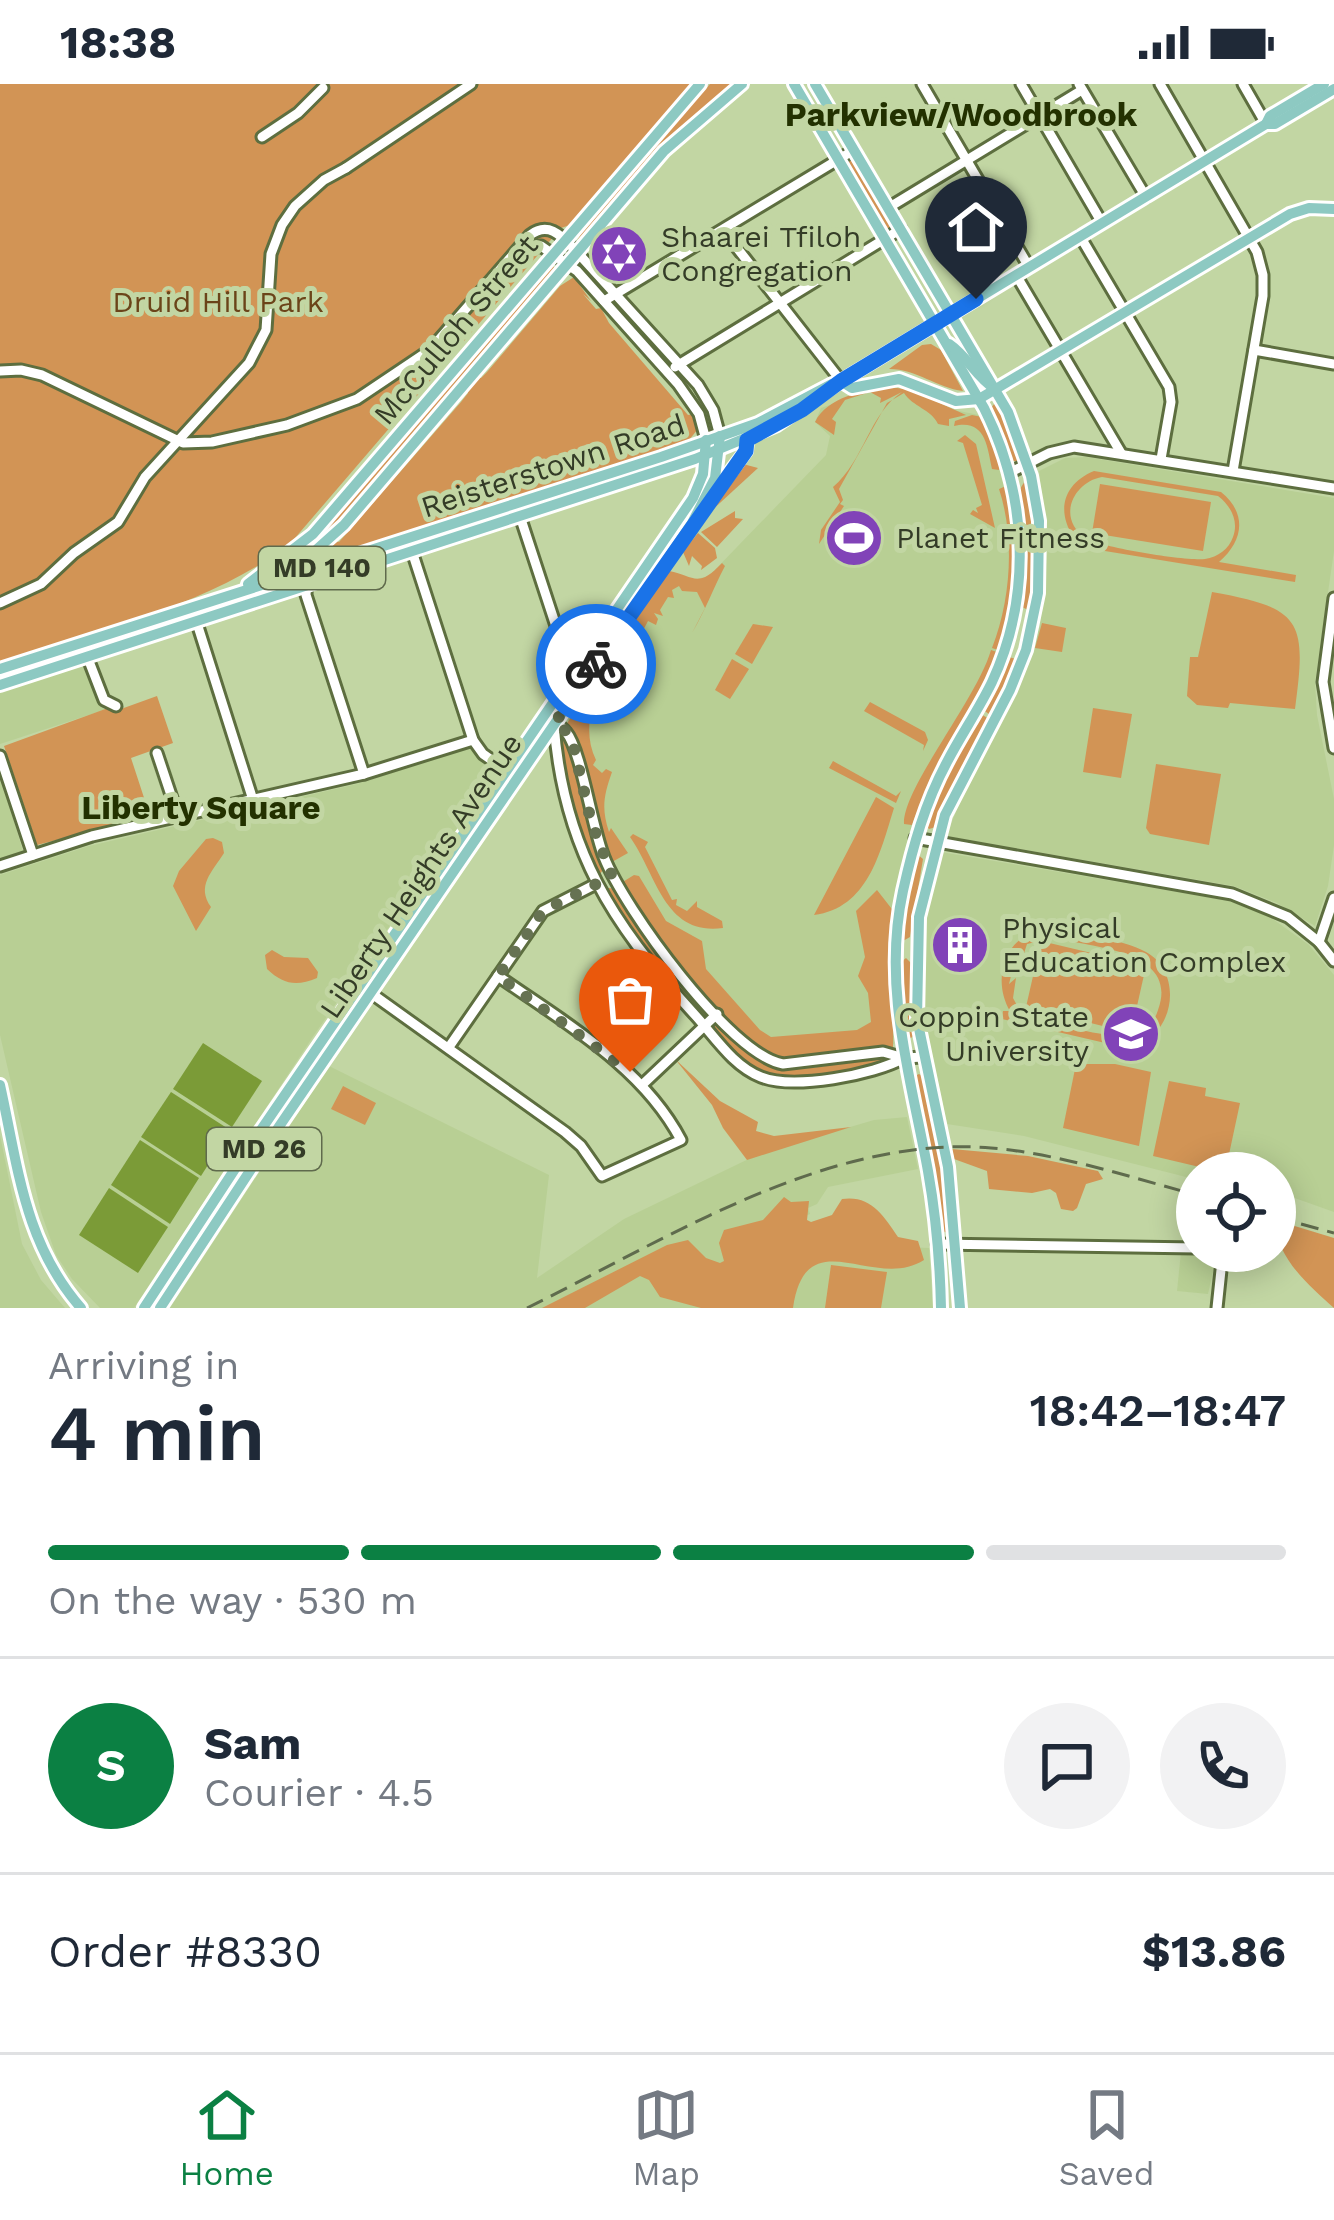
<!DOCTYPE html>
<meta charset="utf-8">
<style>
:root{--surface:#fff;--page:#f2f2f3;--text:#1f2937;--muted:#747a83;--line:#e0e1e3;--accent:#0b8043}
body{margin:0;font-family:"Work Sans",sans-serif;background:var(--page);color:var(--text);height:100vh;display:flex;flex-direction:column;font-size:45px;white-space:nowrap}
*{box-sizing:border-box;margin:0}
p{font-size:39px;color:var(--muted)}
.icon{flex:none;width:66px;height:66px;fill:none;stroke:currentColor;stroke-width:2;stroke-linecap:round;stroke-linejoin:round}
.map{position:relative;height:1224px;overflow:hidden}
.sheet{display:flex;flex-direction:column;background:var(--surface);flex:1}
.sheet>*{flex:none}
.buttons{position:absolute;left:1176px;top:1068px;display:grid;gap:24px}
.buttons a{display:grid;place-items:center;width:120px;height:120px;border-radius:50%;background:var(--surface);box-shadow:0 6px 30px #0003;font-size:60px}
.pin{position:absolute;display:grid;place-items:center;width:102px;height:102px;color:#fff;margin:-123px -51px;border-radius:50% 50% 50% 0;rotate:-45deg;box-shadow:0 0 12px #0007}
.pin .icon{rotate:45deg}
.courier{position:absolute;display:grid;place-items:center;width:120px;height:120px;margin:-60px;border:9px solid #1a73e8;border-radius:50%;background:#fff;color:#222;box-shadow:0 3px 15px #0007}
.head em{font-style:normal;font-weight:600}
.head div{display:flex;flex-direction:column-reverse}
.head{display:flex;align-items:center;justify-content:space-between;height:204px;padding:0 48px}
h1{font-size:78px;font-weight:600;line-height:90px}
.bar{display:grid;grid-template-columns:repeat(4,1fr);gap:18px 12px;align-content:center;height:144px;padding:0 48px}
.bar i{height:15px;border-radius:9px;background:var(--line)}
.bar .active{background:var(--accent)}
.bar p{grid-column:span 4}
.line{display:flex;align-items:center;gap:30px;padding:0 48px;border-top:3px solid var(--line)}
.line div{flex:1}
.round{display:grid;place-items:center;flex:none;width:126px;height:126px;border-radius:63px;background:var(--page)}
.status{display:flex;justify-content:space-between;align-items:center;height:84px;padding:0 60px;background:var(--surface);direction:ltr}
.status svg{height:33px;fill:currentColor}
.dock{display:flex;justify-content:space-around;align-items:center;height:168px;border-top:3px solid var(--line);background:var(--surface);font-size:33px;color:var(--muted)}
.dock a{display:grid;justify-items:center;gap:6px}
.dock .active{color:var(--accent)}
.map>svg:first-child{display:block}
</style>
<div class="status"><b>18:38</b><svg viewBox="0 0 49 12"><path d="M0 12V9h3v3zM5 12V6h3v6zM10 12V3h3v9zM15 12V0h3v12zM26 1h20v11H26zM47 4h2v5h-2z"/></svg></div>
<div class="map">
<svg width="1334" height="1224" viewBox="0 0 1334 1224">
<rect width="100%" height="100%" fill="#c2d6a3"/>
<g fill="#b8cf94">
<path d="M883 303 911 306 954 326 979 331 1001 379 1014 447 1005 544 984 601 930 697 906 762 895 814 890 864 894 960 792 975 724 928 669 869 628 812 600 746 568 636 669 487 692 496 709 492 826 371 830 352 815 338 821 324Z"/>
<path d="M1086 373 1334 414V467L1315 598 1317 631 1334 715V761L1328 802 1315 842 1277 819 1234 802 946 752 971 692 1017 608 1040 542 1048 462 1039 387 1065 374Z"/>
<path d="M90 578 104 626 0 660V607Z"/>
<path d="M469 664 496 689 312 954 134 1224H100L72 1195 56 1171 41 1128 0 951V791L89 762 357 700Z"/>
<path d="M0 692 23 767 0 775Z"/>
<path d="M941 768 1230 817 1270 833 1309 861 1334 891V1128L1275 1107V1089H1197L1194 1095 1024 1052 947 1040 930 960 923 908V850Z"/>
<path d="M329 982 549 1091 537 1194 624 1135 759 1070 874 1036 907 1033 918 1085 828 1103 817 1120 808 1124 810 1130 788 1139 795 1158 929 1164 933 1224H170Z"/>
<path d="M0 1051 22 1160 41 1196 65 1224H0Z"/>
<path d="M1181 1168 1217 1170 1208 1210 1177 1207Z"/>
</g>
<g fill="#d29455" fill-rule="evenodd">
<path d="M0 0H692L570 141 561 144 289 461C206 522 97 547 0 579Z"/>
<path d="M710 0H735L576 159 586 140Z"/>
<path d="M851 75 893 142 889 147 846 78Z"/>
<path d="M552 181 556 185 546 198 321 458 290 485 266 494 327 442Z"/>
<path d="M574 193 591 217 583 210 596 225 601 224 609 239 688 331 693 330 698 345 684 362 326 473 325 467 334 456 339 458 461 318 468 309 465 305 475 293 481 294 487 288 560 202Z"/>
<path d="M931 260 941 266 963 307C937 304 917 285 889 285L922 261Z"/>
<path d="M890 303 911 306 966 331 949 335V342L938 340C931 325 913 323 904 309L887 319 839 405 843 416 840 420 844 422 819 460 821 446 840 418 833 403C864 377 869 330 902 308L880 319 881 314 870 308 845 316 832 335 836 338 834 351 815 338C827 313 864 306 890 303Z"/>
<path d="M995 319 1001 321 1018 378 1010 376 990 325Z"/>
<path d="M972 331 982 333C990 348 1002 372 999 386L992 385C987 361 985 335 954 342L955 337Z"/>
<path d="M965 351 976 360 995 444 970 430 973 426 978 429 976 424 982 421 963 359 957 357Z"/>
<path d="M743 380 758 384 709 429Z"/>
<path d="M1094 387 1221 408C1248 430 1243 457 1219 478L1296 491 1295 498 1062 460 1063 453 1074 454C1056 427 1063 400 1094 387ZM1102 393 1218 412C1231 422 1239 437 1233 453 1229 465 1218 473 1205 475 1185 477 1103 464 1086 454 1056 435 1073 398 1102 393Z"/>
<path d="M1025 397H1029L1036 438 1032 524 1028 526 1020 522 1018 408Z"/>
<path d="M1100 400 1211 418 1203 467 1092 449Z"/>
<path d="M1006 402C1020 455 1015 513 998 566L992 564C1011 515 1015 454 999 405Z"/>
<path d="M735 427V434L743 435 717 463 701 448Z"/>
<path d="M698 449 715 464 717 474 701 486 702 482 692 472 689 482 683 468Z"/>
<path d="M722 479 725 482C713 505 705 527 692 549L705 524 697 508 682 507 679 502 672 506 674 514 668 513 660 526 663 532 654 529 658 535 656 541 648 537 639 554 628 547 669 487C694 492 698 505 722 479Z"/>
<path d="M1212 508C1302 524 1307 536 1295 625L1230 619 1228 624 1197 621 1187 612 1190 573H1198Z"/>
<path d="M1042 539 1066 544 1062 568 1035 564Z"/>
<path d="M753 540 773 543 752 580 735 570Z"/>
<path d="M991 566 997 568C975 629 934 680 912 741L904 740C902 705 977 615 991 566Z"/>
<path d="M1006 572 1019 576 993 633 982 625Z"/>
<path d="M732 575 749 585 730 615 715 606Z"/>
<path d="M604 587 618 595 611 597 605 608 600 606C588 628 585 653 596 676L593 681 602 689 606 685 612 688C604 711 601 724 609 748L611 744 628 769 612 778C583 745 590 681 566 641L599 589Z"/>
<path d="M157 612 173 659 131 674 150 732 37 761 4 662 108 624 121 625Z"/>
<path d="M870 618 925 648 928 656 923 667 924 661 864 627Z"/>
<path d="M1093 624 1132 630 1121 694 1083 688Z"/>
<path d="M979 629 991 636 962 684 936 743 929 745 925 740 945 690Z"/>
<path d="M562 648C583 690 587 739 605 783L600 790C574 762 560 686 562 648Z"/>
<path d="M833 677 896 712 901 707 896 719 829 684Z"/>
<path d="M1156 680 1221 690 1209 761 1150 750 1146 744Z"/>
<path d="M876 713 894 724C880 769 868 824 814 831Z"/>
<path d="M633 750 648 758 645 763 672 816 677 815 676 821 687 827 697 817V823L722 837 723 844C664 852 657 791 630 753Z"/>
<path d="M213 754 222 758 224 769C212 788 196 802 211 823L196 847 173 802 179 787 206 755Z"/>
<path d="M917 770 923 775 910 853 903 857 908 801Z"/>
<path d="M634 791 639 792 666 837 702 857 706 885 760 946 771 953 857 946 871 938 868 909 858 892 865 873 856 827 877 806 895 829 893 963C867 967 807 981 783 978 740 971 645 841 621 799Z"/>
<path d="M609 804 616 805 644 851 712 931 704 937 640 866 606 806Z"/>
<path d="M1054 845C1083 852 1120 854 1146 868 1176 884 1177 928 1154 950 1147 956 1137 960 1131 965L1002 935 1003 927H1010C989 891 1009 843 1054 845ZM1053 854C1091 863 1180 866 1158 926 1154 939 1145 948 1133 952 1116 956 1038 938 1024 928 1017 923 1017 921 1013 914L1016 894 1009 900 1015 876 1013 890 1017 891 1027 860Z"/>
<path d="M1041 857 1146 882 1131 949 1026 923Z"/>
<path d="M272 866 284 873 308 874 318 888 317 894C296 903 283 900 267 885L265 871Z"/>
<path d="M906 874 912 880 916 949 911 954 904 951 900 879Z"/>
<path d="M719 936C729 948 739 962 751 972 784 998 844 977 882 971L886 980C873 986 854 987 839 990 773 999 755 993 710 944Z"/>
<path d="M675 975 720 1017 758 1038 756 1047 774 1052 851 1043 747 1076 723 1044 712 1021Z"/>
<path d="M1076 980H1115L1151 988 1139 1062 1063 1044Z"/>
<path d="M919 990 925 994 942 1075 949 1150 943 1147 913 993Z"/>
<path d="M1169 997 1206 1004 1205 1012 1240 1019 1225 1089 1153 1072Z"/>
<path d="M343 1002 376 1019 365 1041 331 1025Z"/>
<path d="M952 1065 1028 1072 1098 1087 1103 1095 1086 1100 1077 1124 1073 1127 1061 1125 1056 1109 1050 1105 1032 1109 989 1105 987 1087 954 1075Z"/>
<path d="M784 1113 791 1118 809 1117 807 1136 811 1138 832 1131 842 1115C871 1111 883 1131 898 1153L918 1157 924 1176C874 1208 806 1134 793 1224H701L660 1213 649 1196 640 1192 585 1224H542L667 1161 688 1156 706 1174 720 1179 724 1177 719 1159 724 1146 763 1136Z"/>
<path d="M1275 1136 1334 1154V1224C1308 1201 1275 1172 1275 1136Z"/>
<path d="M831 1181 887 1188 881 1224H825Z"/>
</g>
<g fill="#7b9b37">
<path d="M203 959 262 997 232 1043 173 1005Z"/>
<path d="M171 1008 230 1046 201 1092 141 1053Z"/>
<path d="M140 1056 199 1094 170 1140 111 1101Z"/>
<path d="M109 1104 168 1143 138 1189 79 1151Z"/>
</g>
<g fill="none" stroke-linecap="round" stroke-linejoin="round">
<g stroke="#5d6e3f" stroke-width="15">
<g id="minor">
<path d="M922 0 1029 183"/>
<path d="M1021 0 1102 139"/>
<path d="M1079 0 1146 113"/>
<path d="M1160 0 1257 168 1263 191V212L1233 387"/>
<path d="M1243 0 1266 40"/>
<path d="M262 53 298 29 323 4"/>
<path d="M346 84 471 0"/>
<path d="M888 124 1082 6"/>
<path d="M723 146 841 297"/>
<path d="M1080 152 1169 303 1171 318 1161 375"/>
<path d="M519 166 541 162 577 187 678 300 699 330 706 356"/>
<path d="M1016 191 1121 369"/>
<path d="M604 217 854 66"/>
<path d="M1254 266 1334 280"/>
<path d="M675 283 901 145"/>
<path d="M0 287 21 286 42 291 183 359 212 358 287 341 357 315 430 266 530 151C550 136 563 154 577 168L698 301 713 326 720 352"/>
<path d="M1009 389 1049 369 1074 363 1334 404"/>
<path d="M516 420 572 591"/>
<path d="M408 455 473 656 483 670 517 694"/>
<path d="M307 489 306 511 364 690"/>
<path d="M1334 514 1323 598 1334 664"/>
<path d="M0 519 41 500 74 469 118 438 145 393 249 279 266 246 271 170 282 141 295 122 324 96 346 84"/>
<path d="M195 533 253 716"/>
<path d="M82 559 104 616 116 622"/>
<path d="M545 631C552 637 561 641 566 648 581 665 592 744 604 773 624 824 730 971 783 980L883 968 904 974 923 973"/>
<path d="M554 640C563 764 613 842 695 931 715 953 733 982 761 993 793 1006 874 991 904 974"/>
<path d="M157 669 178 732"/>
<path d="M0 672 33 771"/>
<path d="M915 754 1232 810 1288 833 1319 858 1334 877"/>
<path d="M0 782 92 752 364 690 473 656"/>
<path d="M1319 858 1334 814"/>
<path d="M368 907 565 1048 581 1062 602 1092 681 1056C642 982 565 939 498 892"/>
<path d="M449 963 543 827 596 800"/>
<path d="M642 1001 717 930"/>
<path d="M937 1160 1197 1164"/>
<path d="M1217 1224 1223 1167"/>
</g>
</g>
<g stroke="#fff" stroke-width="16">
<g id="major">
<path d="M794 0 984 324C1027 410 1033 510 992 598 979 625 961 651 947 678 925 719 913 762 903 807 882 903 911 994 928 1087 936 1132 940 1178 941 1224"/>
<path d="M815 0 1008 328 1031 392 1039 437 1038 509 1026 566 1010 606 945 731 919 833 917 935 948 1083 960 1224"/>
<path d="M1266 40 1270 32 1324 0"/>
<path d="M949 260C968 273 976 293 995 305"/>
<path d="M841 297 852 304 899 295 956 317 979 315 1290 130 1309 124 1334 125"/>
<path d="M712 412 746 367 747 356"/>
<path d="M287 492 344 441 664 67 742 0"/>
<path d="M248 500 313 450 700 0"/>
<path d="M0 585 661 373 758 339 832 300"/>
<path d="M0 601 695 375 777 341 841 297 1266 40H1275L1334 5"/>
<path d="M0 1001C18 1082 24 1159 81 1224"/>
<path d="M144 1224 248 1065 693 414 703 390 706 356"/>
<path d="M160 1224 276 1047 692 439 715 394 720 352"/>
</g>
</g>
<use href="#minor" stroke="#fff" stroke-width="9"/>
<use href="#major" stroke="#8dc9c2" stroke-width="10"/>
<g stroke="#5f6b4d" stroke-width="3" stroke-dasharray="18 9" stroke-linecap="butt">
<path d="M1275 1133 1334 1149"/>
<path d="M527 1224C667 1155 830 1050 991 1064 1061 1070 1129 1093 1197 1111"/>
</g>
</g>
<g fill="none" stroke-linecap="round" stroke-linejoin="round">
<path stroke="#667252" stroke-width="12" stroke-dasharray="0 21.6" d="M596 580 554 640 563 643 573 660 591 737 612 792 543 827 498 892 630 988"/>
<path stroke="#1a73e8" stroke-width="15" d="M596 580 746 367 747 356 802 326 841 297 976 215"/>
</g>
<defs>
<g id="synagogue-disc" transform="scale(3)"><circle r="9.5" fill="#8143b8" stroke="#c2d6a3"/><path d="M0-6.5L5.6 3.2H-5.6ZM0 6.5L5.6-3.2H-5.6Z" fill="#fff"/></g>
<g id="stadium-disc" transform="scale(3)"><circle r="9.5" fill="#8143b8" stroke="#c2d6a3"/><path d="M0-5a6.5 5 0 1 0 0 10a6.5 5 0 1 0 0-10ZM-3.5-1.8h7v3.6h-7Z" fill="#fff"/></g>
<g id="building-disc" transform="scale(3)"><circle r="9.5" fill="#8143b8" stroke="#c2d6a3"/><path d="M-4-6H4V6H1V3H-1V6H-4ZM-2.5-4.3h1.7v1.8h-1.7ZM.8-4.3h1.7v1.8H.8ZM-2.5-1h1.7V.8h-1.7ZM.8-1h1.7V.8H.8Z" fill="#fff"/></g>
<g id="university-disc" transform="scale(3)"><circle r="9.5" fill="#8143b8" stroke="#c2d6a3"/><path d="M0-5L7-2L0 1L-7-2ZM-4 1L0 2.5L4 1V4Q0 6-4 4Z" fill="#fff"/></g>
</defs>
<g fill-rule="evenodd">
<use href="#synagogue-disc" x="619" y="170"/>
<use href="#stadium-disc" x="854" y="454"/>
<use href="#building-disc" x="960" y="861"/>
<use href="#university-disc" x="1131" y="950"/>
</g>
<g text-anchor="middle" stroke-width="10" stroke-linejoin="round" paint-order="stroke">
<g fill="#c2d6a3" stroke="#5f6a4c" stroke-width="3">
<rect x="259" y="463" width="126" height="42" rx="9"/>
<rect x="207" y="1044" width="114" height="42" rx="9"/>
</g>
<g font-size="27" font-weight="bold" fill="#343c27">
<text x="322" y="493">MD 140</text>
<text x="264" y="1074">MD 26</text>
</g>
<g font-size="30" fill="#343c27" stroke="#c2d6a3" text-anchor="start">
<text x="661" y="163">Shaarei Tfiloh<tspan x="661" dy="34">Congregation</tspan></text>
<text x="896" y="464">Planet Fitness</text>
<text x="1002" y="854">Physical<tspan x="1002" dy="34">Education Complex</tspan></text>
<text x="1089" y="943" text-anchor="end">Coppin State<tspan x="1089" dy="34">University</tspan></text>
</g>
<g font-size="30" fill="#6b4419" stroke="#c2d6a3">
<text x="218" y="228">Druid Hill Park</text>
</g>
<g font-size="30" fill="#343c27" stroke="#c2d6a3">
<text transform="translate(456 246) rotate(-50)" y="10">McCulloh Street</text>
<text transform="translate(553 382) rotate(-18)" y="10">Reisterstown Road</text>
<text transform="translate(421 792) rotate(-56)" y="10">Liberty Heights Avenue</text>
</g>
<g font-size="33" font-weight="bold" fill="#233100" stroke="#c2d6a3">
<text x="961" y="42">Parkview/Woodbrook</text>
<text x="201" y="735">Liberty Square</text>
</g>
</g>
</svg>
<div class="buttons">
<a><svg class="icon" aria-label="locate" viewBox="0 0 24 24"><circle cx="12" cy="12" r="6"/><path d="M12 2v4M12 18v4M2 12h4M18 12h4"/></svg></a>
</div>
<div class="pin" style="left:630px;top:988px;background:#ea580c"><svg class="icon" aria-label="bag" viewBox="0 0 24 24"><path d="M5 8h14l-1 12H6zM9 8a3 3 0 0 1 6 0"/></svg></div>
<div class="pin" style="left:976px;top:215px;background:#1f2937"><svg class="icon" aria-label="home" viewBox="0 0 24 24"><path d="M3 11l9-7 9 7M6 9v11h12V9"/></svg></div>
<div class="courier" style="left:596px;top:580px"><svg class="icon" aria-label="bike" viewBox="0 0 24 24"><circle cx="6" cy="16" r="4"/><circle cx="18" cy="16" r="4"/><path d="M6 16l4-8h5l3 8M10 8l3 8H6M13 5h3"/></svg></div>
</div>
<section class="sheet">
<div class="head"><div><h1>4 min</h1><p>Arriving in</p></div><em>18:42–18:47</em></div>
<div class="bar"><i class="active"></i><i class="active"></i><i class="active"></i><i></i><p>On the way · 530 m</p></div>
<div class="line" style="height:216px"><b class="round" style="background:var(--accent);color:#fff">S</b><div><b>Sam</b><p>Courier · 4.5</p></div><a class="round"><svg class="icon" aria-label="chat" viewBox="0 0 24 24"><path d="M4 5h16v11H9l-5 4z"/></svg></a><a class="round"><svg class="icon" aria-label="phone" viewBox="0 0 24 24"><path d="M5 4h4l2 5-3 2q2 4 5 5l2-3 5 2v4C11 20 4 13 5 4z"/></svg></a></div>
<div class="line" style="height:156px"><div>Order #8330</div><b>$13.86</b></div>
</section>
<nav class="dock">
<a class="active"><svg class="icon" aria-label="home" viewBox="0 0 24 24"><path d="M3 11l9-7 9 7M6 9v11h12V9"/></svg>Home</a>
<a><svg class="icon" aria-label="map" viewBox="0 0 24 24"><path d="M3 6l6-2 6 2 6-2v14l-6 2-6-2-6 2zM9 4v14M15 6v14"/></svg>Map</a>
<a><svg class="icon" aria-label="saved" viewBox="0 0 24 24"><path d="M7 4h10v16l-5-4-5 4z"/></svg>Saved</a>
</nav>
